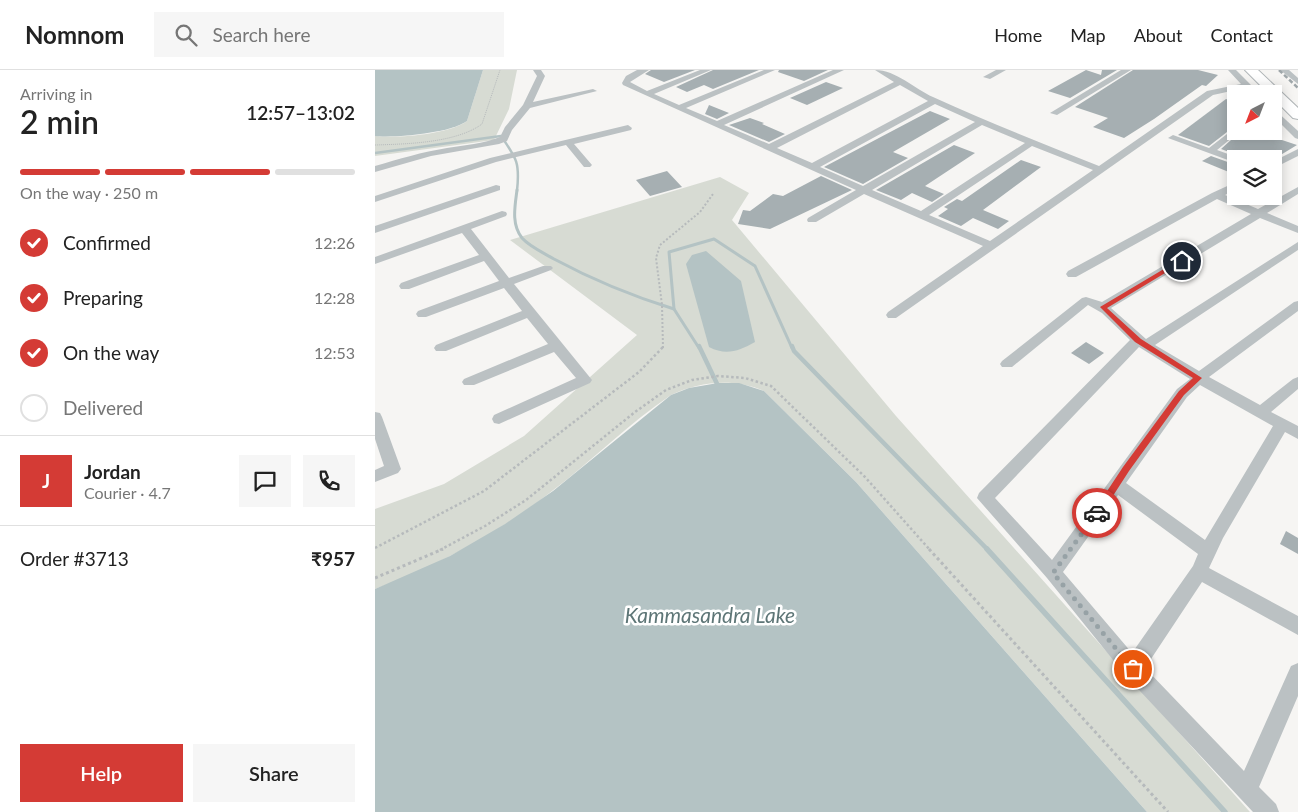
<!DOCTYPE html>
<meta charset="utf-8">
<style>
:root{--surface:#fff;--page:#f6f6f6;--text:#222;--muted:#767676;--line:#e0e0e0;--accent:#d43b35}
body{margin:0;font-family:Lato,sans-serif;background:var(--page);color:var(--text);height:100vh;display:flex;flex-direction:column;font-size:19px;white-space:nowrap}
*{box-sizing:border-box;margin:0}
p{font-size:16px;color:var(--muted)}
.icon{flex:none;width:28px;height:28px;fill:none;stroke:currentColor;stroke-width:2;stroke-linecap:round;stroke-linejoin:round}
.map{position:relative;flex:1;overflow:hidden}
.details{display:flex;flex-direction:column;background:var(--surface);width:375px}
.details>*{flex:none}
.needle{width:32px;rotate:222deg}
.fabs{position:absolute;left:852px;top:15px;display:grid;gap:10px}
.fabs a{display:grid;place-items:center;width:55px;height:55px;border-radius:0px;background:var(--surface);box-shadow:0 2px 12px #0003;font-size:25px}
.pin{position:absolute;display:grid;place-items:center;width:42px;height:42px;color:#fff;margin:-21px;border:2px solid #fff;border-radius:50%;box-shadow:0 1px 5px #0007}
.courier{position:absolute;display:grid;place-items:center;width:50px;height:50px;margin:-25px;border:4px solid #d43b35;border-radius:50%;background:#fff;color:#222;box-shadow:0 1px 6px #0007}
.head em{font-style:normal;font-weight:600}
.head div{display:flex;flex-direction:column-reverse}
.head{display:flex;align-items:center;justify-content:space-between;height:85px;padding:0 20px}
h1{font-size:32px;font-weight:600;line-height:38px}
.bar{display:grid;grid-template-columns:repeat(4,1fr);gap:8px 5px;align-content:center;height:60px;padding:0 20px}
.bar i{height:6px;border-radius:4px;background:var(--line)}
.bar .on{background:var(--accent)}
.bar p{grid-column:span 4}
.line{display:flex;align-items:center;gap:12px;padding:0 20px;border-top:1px solid var(--line)}
.line div{flex:1}
.round{display:grid;place-items:center;flex:none;width:52px;height:52px;border-radius:0px;background:var(--page)}
ol{padding:0 20px;list-style:none}
li{display:flex;align-items:center;gap:15px;height:55px}
li p{margin-inline-start:auto}
li .icon{padding:5px;border-radius:50%;background:var(--accent);color:#fff;stroke-width:4}
li:last-child{color:var(--muted)}
li i{width:28px;height:28px;border:2px solid var(--line);border-radius:50%}
.cta{display:flex;gap:10px;margin-top:auto;padding:10px 20px}
.cta a{flex:1;height:58px;border-radius:0px;background:var(--accent);color:#fff;font-size:20px;font-weight:600;line-height:58px;text-align:center}
.cta a+a{background:var(--page);color:var(--text)}
header{display:flex;align-items:center;gap:30px;box-sizing:border-box;height:70px;padding:0 25px;background:var(--surface);border-bottom:1px solid var(--line)}
header strong{font-size:24px}
nav{display:flex;gap:28px;margin-inline-start:auto;font-size:18px}
.search{width:350px;height:45px;background:var(--page);display:flex;align-items:center;gap:12px;box-sizing:border-box;padding:0 18px;border-radius:0px;color:var(--muted);font-size:19px}
main{display:flex;flex:1;min-height:0}
.map>svg:first-child{display:block}
</style>
<header>
<strong>Nomnom</strong>
<div class="search"><svg class="icon" aria-label="search" viewBox="0 0 24 24"><circle cx="10" cy="10" r="6"/><path d="M15 15l6 6"/></svg>Search here</div>
<nav><a>Home</a><a>Map</a><a>About</a><a>Contact</a></nav>
</header>
<main>
<section class="details">
<div class="head"><div><h1>2 min</h1><p>Arriving in</p></div><em>12:57–13:02</em></div>
<div class="bar"><i class="on"></i><i class="on"></i><i class="on"></i><i></i><p>On the way · 250 m</p></div>
<ol>
<li><svg class="icon" aria-label="check" viewBox="0 0 24 24"><path d="M5 12l5 5 9-10"/></svg>Confirmed<p>12:26</p></li>
<li><svg class="icon" aria-label="check" viewBox="0 0 24 24"><path d="M5 12l5 5 9-10"/></svg>Preparing<p>12:28</p></li>
<li><svg class="icon" aria-label="check" viewBox="0 0 24 24"><path d="M5 12l5 5 9-10"/></svg>On the way<p>12:53</p></li>
<li><i></i>Delivered</li>
</ol>
<div class="line" style="height:90px"><b class="round" style="background:var(--accent);color:#fff">J</b><div><b>Jordan</b><p>Courier · 4.7</p></div><a class="round"><svg class="icon" aria-label="chat" viewBox="0 0 24 24"><path d="M4 5h16v11H9l-5 4z"/></svg></a><a class="round"><svg class="icon" aria-label="phone" viewBox="0 0 24 24"><path d="M5 4h4l2 5-3 2q2 4 5 5l2-3 5 2v4C11 20 4 13 5 4z"/></svg></a></div>
<div class="line" style="height:65px"><div>Order #3713</div><b>₹957</b></div>
<div class="cta"><a>Help</a><a>Share</a></div>
</section>
<div class="map">
<svg width="923" height="742" viewBox="0 0 923 742">
<rect width="100%" height="100%" fill="#f6f5f3"/>
<g fill="#d7dbd3">
<path d="M108 0H142L134 39 119 70 0 86V66C25 68 67 65 89 53L92 51Z"/>
<path d="M345 107 374 123 357 150 521 346 875 742H772L481 412 389 321C360 308 325 311 296 325 254 353 217 391 177 421 124 463 63 496 0 519V439L69 414 149 366 262 265 135 170Z"/>
</g>
<g fill="#b4c3c4">
<path d="M0 0H108L92 51C76 63 20 68 0 66Z"/>
<path d="M331 181 366 211 380 272C364 281 351 286 334 277L311 194 317 185Z"/>
<path d="M343 313H364L389 321 481 412 772 742H0V519L75 486 130 454 178 421 296 325 314 318Z"/>
</g>
<g fill="none" stroke-linecap="round" stroke-linejoin="round">
<path stroke="#b4c3c4" stroke-width="2.5" d="M0 83 126 66C142 89 145 93 142 121"/>
<g stroke="#b4c3c4" stroke-width="3">
<path d="M142 120C140 136 136 154 147 168 155 177 169 183 179 189 218 210 257 226 299 239"/>
<path d="M324 278 299 239 294 182 339 169 380 196 417 278"/>
</g>
<g stroke="#b4c3c4" stroke-width="4.5">
<path d="M324 276 344 318"/>
<path d="M417 276 419 281 613 480"/>
</g>
<path stroke="#b4c3c4" stroke-width="5.5" d="M612 479 850 742"/>
</g>
<g fill="#a6afb2">
<path d="M276 0H320L289 12 270 4Z"/>
<path d="M338 0H384L338 19 329 15 312 22 301 17Z"/>
<path d="M404 0H453L429 11 403 2Z"/>
<path d="M711 0 726 5 727 0H742L695 28 673 21Z"/>
<path d="M758 0H823L843 5 831 16 827 15 779 49 749 68 718 57 733 48 700 37Z"/>
<path d="M451 12 468 18 432 35 415 28Z"/>
<path d="M851 29 861 32V55L834 76 803 65Z"/>
<path d="M334 35 354 43 342 49 330 44Z"/>
<path d="M555 41 575 49 518 82 533 88 488 114 449 97Z"/>
<path d="M375 48 389 53 387 54 410 64 394 72 354 55Z"/>
<path d="M866 61H880L922 75 899 89H866L865 86 846 79Z"/>
<path d="M579 75 600 83 550 116 569 124 557 132 537 123 526 130 501 120Z"/>
<path d="M836 86 861 95V105L827 91Z"/>
<path d="M646 90 666 97 608 140 634 151 623 159 598 148 586 156 563 146 573 139 569 137 582 129 587 131Z"/>
<path d="M292 101 307 117 275 126 261 110Z"/>
<path d="M446 106 477 120 395 159 363 154 368 140 375 141 398 124 408 126Z"/>
<path d="M711 272 729 283 714 294 696 283Z"/>
<path d="M911 461 923 468V484L905 474Z"/>
</g>
<g fill="none" stroke-linecap="round" stroke-linejoin="round">
<g stroke="#b1b6b8" stroke-width="2">
<path id="highway" d="M870 0H883L923 38V49L918 48 899 29V24H894Z"/>
</g>
<path stroke="#b6babc" stroke-width="1" stroke-dasharray="1 1" stroke-linecap="butt" d="M0 75C32 74 81 73 107 54L125 0"/>
<path stroke="#b6babc" stroke-width="2" stroke-dasharray="2 2" stroke-linecap="butt" d="M288 278 287 235 281 188 285 175 325 142 338 124"/>
<g stroke="#b6babc" stroke-width="2.5" stroke-dasharray="2.5 2.5" stroke-linecap="butt">
<path d="M0 478 109 421 264 302 289 276"/>
<path d="M65 480 110 456 151 430 260 342 291 320 317 310 343 306 370 308 396 316 490 407 555 480"/>
</g>
<g stroke="#b6babc" stroke-width="3" stroke-dasharray="3 3" stroke-linecap="butt">
<path d="M554 479 793 742"/>
<path d="M0 508 68 479"/>
</g>
<g fill="#bbc1c3" fill-rule="evenodd">
<path d="M158 0H166L170 6 158 32 218 19 222 21 155 38 137 60 132 71 124 74 56 86 0 102V96C24 89 47 82 72 78 90 75 108 74 125 67L130 57 148 35 162 6Z"/>
<path d="M262 0H274L255 12 272 21 325 0H336L279 24 304 35 389 0H400L311 38 342 51 458 0H469L349 55 394 74 519 12 500 0C521 0 540 19 558 27 613 52 668 74 724 96L832 21 866 14 853 0H861L885 24H876L870 18 838 25 521 248H513L511 245 513 242 608 176 489 124 441 152H433L432 150 433 148 481 120 248 15 247 13 251 6ZM525 15 553 31 437 93 402 78ZM560 34 600 52 488 116 445 97ZM607 55 650 73 546 141 497 120ZM657 76 718 100 615 171 554 145Z"/>
<path d="M621 0H631L615 9 608 7Z"/>
<path d="M746 0H756L682 45 675 43Z"/>
<path d="M905 0H914L923 8V14Z"/>
<path d="M899 39 923 61V69L920 68 899 47Z"/>
<path d="M253 55 257 58 256 60 199 74 217 95 215 97H209L191 75 121 92 0 132V126L115 88Z"/>
<path d="M861 57V61L864 62 842 80 864 88 861 89V93L793 68 798 65 834 78Z"/>
<path d="M923 79V86L899 98V91Z"/>
<path d="M861 112V119L850 125 883 139 923 117V124L892 143 923 156V163L885 148 736 238 771 269 923 172V180L780 275 824 301 919 232 923 231V241L834 307 885 335 918 309 923 307V319L896 342 923 356V369L910 362 848 468 834 498 923 546V565L827 512 770 598 869 701 916 596 923 593V626L884 717 901 734 904 742H878L751 606 672 508 602 428 604 423 755 270 727 243 713 235 637 297H627L625 294 627 291 707 228 711 227 727 232 876 144 842 129 701 207H693L691 204 693 201 837 123ZM764 277 815 309 802 319 677 490 620 428ZM825 315 898 356 830 470 751 413 812 327ZM743 425 823 484 818 496 757 583 688 502Z"/>
<path d="M121 115 125 116V120L0 163V156Z"/>
<path d="M127 141 131 142 132 144 131 146 96 159 134 208 168 196H176L178 198 176 200 139 214 217 310 215 313 124 354 119 353 117 349 119 345 201 308 179 282 99 315H89L87 312 89 309 173 274 152 248 71 281H61L59 278 61 275 147 241 129 218 51 247H43L41 244 43 241 124 211 109 191 34 219H26L24 216 26 213 104 185 87 163 0 194V187Z"/>
<path d="M0 342 5 343 7 347 26 399 23 403 0 412V400L9 396 0 369Z"/>
</g>
<use href="#highway" fill="#fff" fill-rule="evenodd"/>
<path stroke="#9ea6a9" stroke-width="2.5" stroke-dasharray="4.5 2.5" stroke-linecap="butt" d="M904 0 923 18"/>
</g>
<path fill="#d43b35" d="M804 190 810 191 732 238 766 269 827 308 809 325 754 401 725 446 722 447 717 443 719 441 748 397 804 321 818 308 760 272 725 237Z"/>
<g fill="none" stroke-linecap="round" stroke-linejoin="round">
<path stroke="#97a2a6" stroke-width="5" stroke-dasharray="0 9" d="M722 443 678 503 758 599"/>
</g>
<g text-anchor="middle" stroke-width="5" stroke-linejoin="round" paint-order="stroke">
<g font-size="21" font-style="italic" fill="#5e7677" stroke="#fff">
<text x="335" y="553">Kammasandra Lake</text>
</g>
</g>
</svg>
<div class="fabs">
<a><svg class="needle" viewBox="-14 -14 28 28"><path d="M0-13l5 13h-10z" fill="#e53935"/><path d="M0 13l5-13h-10z" fill="#767676"/></svg></a>
<a><svg class="icon" aria-label="layers" viewBox="0 0 24 24"><path d="M12 4l9 5-9 5-9-5zM3 14l9 5 9-5"/></svg></a>
</div>
<div class="pin" style="left:758px;top:599px;background:#ea580c"><svg class="icon" aria-label="bag" viewBox="0 0 24 24"><path d="M5 8h14l-1 12H6zM9 8a3 3 0 0 1 6 0"/></svg></div>
<div class="pin" style="left:807px;top:191px;background:#1f2937"><svg class="icon" aria-label="home" viewBox="0 0 24 24"><path d="M3 11l9-7 9 7M6 9v11h12V9"/></svg></div>
<div class="courier" style="left:722px;top:443px"><svg class="icon" aria-label="car" viewBox="0 0 24 24"><path d="M5 17H2v-5l4-1 3-4h7l3 4 3 1v5h-3M9 17h6M6 11h13"/><circle cx="7" cy="17" r="2"/><circle cx="17" cy="17" r="2"/></svg></div>
</div>
</main>
